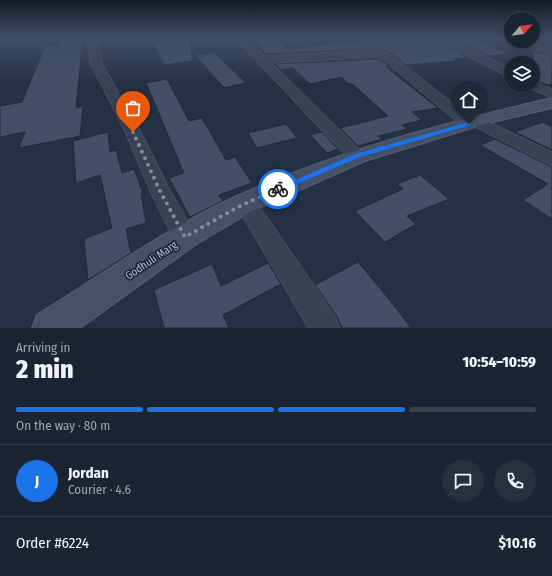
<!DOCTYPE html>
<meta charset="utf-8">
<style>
:root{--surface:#1b2433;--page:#28303f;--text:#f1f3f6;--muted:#a0a4ac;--line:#39414e;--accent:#1a73e8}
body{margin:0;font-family:"Fira Sans Condensed",sans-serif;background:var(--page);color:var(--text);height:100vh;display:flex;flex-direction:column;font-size:15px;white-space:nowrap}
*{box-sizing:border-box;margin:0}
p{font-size:13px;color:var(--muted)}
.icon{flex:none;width:22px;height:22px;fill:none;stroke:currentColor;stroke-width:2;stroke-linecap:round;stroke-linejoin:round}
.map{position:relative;height:328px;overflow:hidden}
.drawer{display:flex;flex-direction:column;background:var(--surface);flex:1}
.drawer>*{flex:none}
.needle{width:26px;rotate:61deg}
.fabs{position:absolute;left:504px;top:12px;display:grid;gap:8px}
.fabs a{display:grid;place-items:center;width:36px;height:36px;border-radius:50%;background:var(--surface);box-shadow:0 2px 10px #0003,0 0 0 1px var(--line);font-size:20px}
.pin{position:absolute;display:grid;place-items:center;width:34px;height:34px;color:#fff;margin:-41px -17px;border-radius:50% 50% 50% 0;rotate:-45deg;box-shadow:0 0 4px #0007}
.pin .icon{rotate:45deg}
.courier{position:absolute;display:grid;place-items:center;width:40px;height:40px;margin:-20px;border:3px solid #1a73e8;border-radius:50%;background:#fff;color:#222;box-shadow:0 1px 5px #0007}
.overview em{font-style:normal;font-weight:800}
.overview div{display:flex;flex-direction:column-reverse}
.overview{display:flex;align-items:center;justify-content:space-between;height:68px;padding:0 16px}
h1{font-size:26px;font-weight:800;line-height:30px}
.bar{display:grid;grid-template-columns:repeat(4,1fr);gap:6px 4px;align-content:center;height:48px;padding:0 16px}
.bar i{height:5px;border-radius:3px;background:var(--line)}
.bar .on{background:var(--accent)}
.bar p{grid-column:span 4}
.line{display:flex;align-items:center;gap:10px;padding:0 16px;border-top:1px solid var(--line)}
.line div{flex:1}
.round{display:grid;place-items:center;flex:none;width:42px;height:42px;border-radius:21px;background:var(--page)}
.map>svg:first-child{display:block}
</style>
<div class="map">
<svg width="552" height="328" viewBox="0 0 552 328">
<rect width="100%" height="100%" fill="#243044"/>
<g fill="#424f66" stroke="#1f293b">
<path d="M61 38H83L76 108 83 106 80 136 19 148 25 132 0 137V106L22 102 45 46 59 44Z"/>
<path d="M150 38H191L192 61 164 65Z"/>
<path d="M253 38H274L288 49 341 42 375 41 369 38H433V40H438L467 58 454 59 458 61 406 65 388 51 370 49 266 54Z"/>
<path d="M454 38H474L508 54 489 56Z"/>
<path d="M533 51 552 57V85H548L533 80Z"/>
<path d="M214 52 246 83 224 88 195 55Z"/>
<path d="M379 59 389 66 386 67 438 108 412 112 422 120 402 125 407 129 378 136 382 139 358 146 340 128 388 116 352 84H348L342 77 310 84 293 68 281 70 275 64Z"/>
<path d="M167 79 189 121 202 118 226 160 235 157 252 183 219 195 223 201 190 217 169 178 184 173 146 83Z"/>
<path d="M543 122 552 127V150L515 132Z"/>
<path d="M286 124 297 138 257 148 248 133Z"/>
<path d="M108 132 110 152 116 150 122 173 134 169 143 193H141L146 223 126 229 131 253 88 280 84 239 112 228 100 175 76 183 73 141Z"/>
<path d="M322 132 338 149 327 153 310 135Z"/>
<path d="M495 139 552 167V219L523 200 548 184 480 145Z"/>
<path d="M420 175 449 199 407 216 416 224 385 242 355 211 403 189 397 184Z"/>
<path d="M358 262 388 298 411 328H342L337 316 315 285Z"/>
<path d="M268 263 281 284 223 315 229 328H164L154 290 212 264 221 286Z"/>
</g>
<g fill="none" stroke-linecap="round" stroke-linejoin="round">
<g stroke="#576071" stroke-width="1">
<g id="minor">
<path d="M87 38H97L102 63 141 132 170 190 197 237 194 244 185 247 176 244 150 191 125 132 90 63Z"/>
<path d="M235 38H246L265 56 370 50 387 52 471 117 481 118 552 152V166L475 127 469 129 463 127 380 57 272 63 366 156 364 160 357 162 350 160Z"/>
<path d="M438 38H450L511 69V78L460 53Z"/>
<path d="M514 41H529L552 49V56L515 43Z"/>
<path d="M533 81 552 89V98L528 88 526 85H533Z"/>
<path d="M243 196 251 198 262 210 336 317 340 328H308L246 222 232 204 235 198Z"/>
</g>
</g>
<g stroke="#576071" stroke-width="2">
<path id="secondary" d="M552 98V108L481 125 365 161 252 211 195 245 80 328H32L37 315C100 276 168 227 235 197 336 151 444 123 552 98Z"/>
</g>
<use href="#minor" fill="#384253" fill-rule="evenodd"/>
<use href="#secondary" fill="#465067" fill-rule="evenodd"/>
</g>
<linearGradient id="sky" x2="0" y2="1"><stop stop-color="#141a25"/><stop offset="0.45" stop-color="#3f4e67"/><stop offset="1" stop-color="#3f4e67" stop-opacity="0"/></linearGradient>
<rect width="552" height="84" fill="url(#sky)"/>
<path fill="#1a73e8" d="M469 122 471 125 360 157 281 191H276L275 189 355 154Z"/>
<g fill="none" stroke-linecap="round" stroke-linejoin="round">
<path stroke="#838c9d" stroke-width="4" stroke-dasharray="0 7.2" d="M133 132 160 191 185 237 238 207 278 189"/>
</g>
<g text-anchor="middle" stroke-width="3.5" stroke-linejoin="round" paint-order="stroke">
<g font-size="11" fill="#b6bdcd" stroke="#1d2739">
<text transform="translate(151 260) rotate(-34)" y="4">Godhuli Marg</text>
</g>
</g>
</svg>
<div class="fabs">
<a><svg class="needle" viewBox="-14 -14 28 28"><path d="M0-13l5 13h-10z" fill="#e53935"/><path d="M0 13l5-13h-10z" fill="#a0a4ac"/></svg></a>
<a><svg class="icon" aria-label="layers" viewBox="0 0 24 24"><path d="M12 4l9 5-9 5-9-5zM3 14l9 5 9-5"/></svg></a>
</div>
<div class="pin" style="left:133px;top:132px;background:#ea580c"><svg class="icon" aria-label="bag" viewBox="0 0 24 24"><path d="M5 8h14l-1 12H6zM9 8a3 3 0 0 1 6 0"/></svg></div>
<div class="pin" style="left:469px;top:124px;background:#1f2937"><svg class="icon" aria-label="home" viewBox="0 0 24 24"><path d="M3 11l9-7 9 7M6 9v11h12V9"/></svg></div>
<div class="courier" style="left:278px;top:189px"><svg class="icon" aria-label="bike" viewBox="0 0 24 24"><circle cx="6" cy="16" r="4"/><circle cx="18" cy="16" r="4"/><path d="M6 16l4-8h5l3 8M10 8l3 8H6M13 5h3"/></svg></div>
</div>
<section class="drawer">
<div class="overview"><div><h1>2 min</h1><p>Arriving in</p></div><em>10:54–10:59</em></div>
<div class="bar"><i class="on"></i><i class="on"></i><i class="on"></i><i></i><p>On the way · 80 m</p></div>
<div class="line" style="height:72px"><b class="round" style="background:var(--accent);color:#fff">J</b><div><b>Jordan</b><p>Courier · 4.6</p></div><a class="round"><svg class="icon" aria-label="chat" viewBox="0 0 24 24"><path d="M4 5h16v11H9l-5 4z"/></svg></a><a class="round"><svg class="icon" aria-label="phone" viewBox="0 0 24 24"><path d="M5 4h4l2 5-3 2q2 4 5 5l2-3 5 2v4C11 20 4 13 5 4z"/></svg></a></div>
<div class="line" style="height:52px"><div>Order #6224</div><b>$10.16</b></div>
</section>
